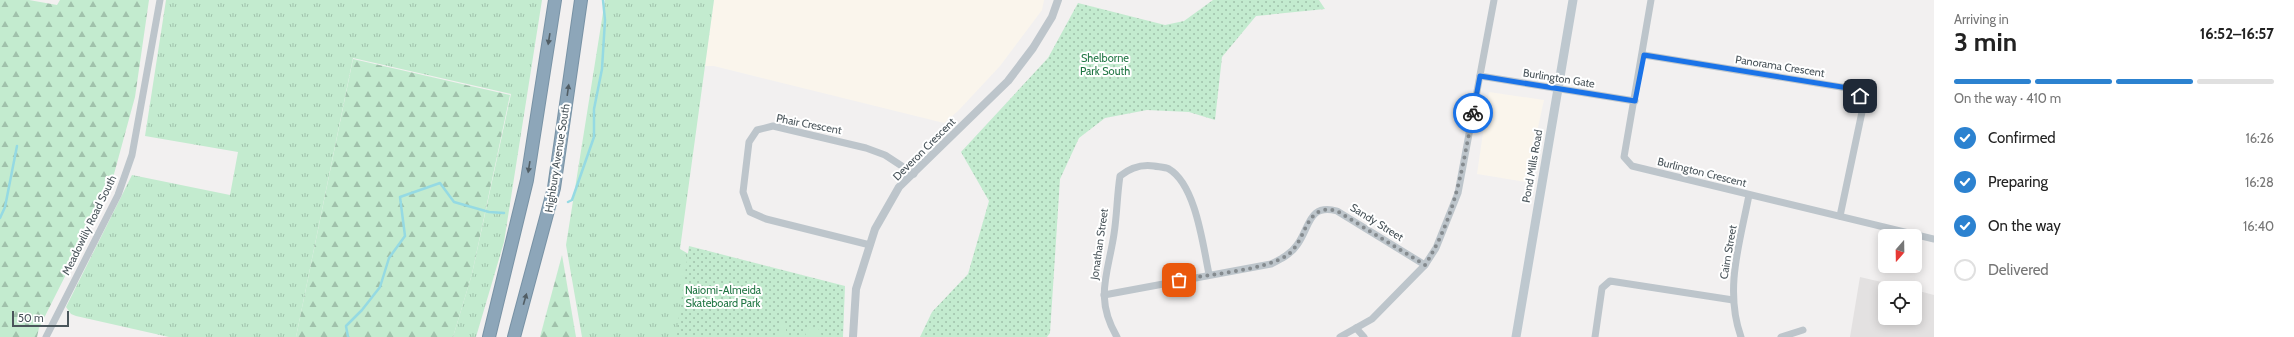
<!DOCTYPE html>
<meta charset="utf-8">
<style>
:root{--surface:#fff;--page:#f6f6f6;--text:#222;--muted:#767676;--line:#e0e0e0;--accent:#2c82d0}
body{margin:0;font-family:Cabin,sans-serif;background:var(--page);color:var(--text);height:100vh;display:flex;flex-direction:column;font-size:15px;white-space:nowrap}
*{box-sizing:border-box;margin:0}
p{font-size:13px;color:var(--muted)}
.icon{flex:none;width:22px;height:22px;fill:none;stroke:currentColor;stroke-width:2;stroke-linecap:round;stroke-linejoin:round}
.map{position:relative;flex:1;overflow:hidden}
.side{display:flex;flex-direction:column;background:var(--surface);width:360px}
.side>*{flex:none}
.needle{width:26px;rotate:200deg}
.controls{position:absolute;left:1878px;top:229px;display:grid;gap:8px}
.controls a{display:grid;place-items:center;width:44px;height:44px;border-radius:6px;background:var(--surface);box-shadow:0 2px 10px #0003;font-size:20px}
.scale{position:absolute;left:12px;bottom:10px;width:57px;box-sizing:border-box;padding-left:4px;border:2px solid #4a555b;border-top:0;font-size:11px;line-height:14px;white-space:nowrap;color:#4a555b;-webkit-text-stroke:3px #fff;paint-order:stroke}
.pin{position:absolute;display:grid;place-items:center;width:34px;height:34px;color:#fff;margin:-17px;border-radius:8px;box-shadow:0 2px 6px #0006}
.courier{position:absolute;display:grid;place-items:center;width:40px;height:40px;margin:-20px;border:3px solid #1a73e8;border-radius:50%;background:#fff;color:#222;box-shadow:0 1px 5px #0007}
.headline em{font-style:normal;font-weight:800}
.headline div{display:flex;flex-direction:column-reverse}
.headline{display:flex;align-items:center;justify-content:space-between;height:68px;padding:0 20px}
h1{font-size:26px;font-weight:800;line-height:30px}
.bar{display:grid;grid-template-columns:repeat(4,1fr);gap:6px 4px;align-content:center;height:48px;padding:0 20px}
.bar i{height:5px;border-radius:3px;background:var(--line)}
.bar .on{background:var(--accent)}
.bar p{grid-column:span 4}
ol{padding:0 20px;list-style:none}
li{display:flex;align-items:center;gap:12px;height:44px}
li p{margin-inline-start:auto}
li .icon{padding:4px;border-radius:50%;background:var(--accent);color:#fff;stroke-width:4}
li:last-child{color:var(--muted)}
li i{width:22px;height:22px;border:2px solid var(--line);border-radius:50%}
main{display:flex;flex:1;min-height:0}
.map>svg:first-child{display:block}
</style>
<main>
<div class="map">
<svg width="1934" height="337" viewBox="0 0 1934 337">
<defs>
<pattern id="grass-tufts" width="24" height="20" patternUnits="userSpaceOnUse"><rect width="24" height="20" fill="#c3ebcf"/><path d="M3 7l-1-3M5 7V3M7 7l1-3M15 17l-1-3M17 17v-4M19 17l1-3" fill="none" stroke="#a0c1ab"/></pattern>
<pattern id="forest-firs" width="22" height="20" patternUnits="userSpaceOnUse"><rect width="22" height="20" fill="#c3ebcf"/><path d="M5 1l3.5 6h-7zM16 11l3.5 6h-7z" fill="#a0c1ab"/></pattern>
<pattern id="park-dots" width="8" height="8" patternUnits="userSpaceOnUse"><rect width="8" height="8" fill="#c3ebcf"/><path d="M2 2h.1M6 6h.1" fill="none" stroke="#a0c1ab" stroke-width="1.8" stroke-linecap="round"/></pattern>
</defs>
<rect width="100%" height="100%" fill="#f2f0f0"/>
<g fill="#faf5ec">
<path d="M714 0H1044L1042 10 1000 66 958 111 944 123 714 66H705Z"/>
<path d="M1489 92 1544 100 1526 182 1477 174Z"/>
</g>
<path fill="#e3e1e1" d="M1860 277 1907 288H1885V318H1915V290L1934 295V337H1850Z"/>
<g fill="url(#grass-tufts)">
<path d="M166 0H542L504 242 476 337H453L472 274 511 94 353 58 296 337H169L76 316 71 314 66 307 132 175 230 195 238 152 145 136Z"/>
<path d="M605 0H714L680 249 704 263 693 337H582L566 245Z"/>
</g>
<g fill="url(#forest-firs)">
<path d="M0 0H29L57 5 60 0H149L135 97 111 185 39 328 37 337H0Z"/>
<path d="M353 59 510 95 472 274 453 337H296Z"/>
<path d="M562 255 576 337H540Z"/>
</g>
<g fill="url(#park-dots)">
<path d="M1213 0H1319L1325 9 1256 16 1222 57 1215 120 1189 112 1147 110 1105 118 1079 138 1060 179 1050 333 1047 337H920L932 312 968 274 989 201 961 152 1048 58 1078 3 1165 25 1184 21Z"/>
<path d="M689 246 845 286 843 337H676Z"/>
</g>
<g fill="#c3ebcf">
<path d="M780 323H786V337H779Z"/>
<path d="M817 326 822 336 807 337 804 331Z"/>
</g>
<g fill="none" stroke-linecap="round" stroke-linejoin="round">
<g stroke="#95dae3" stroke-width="2.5">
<path d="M568 202 572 200 594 137V109L602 69 605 20 603 0"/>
<path d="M0 218 5 207 17 146"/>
<path d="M348 337 346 326 362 310 380 287 389 258 405 236 400 197 440 183 454 202 489 212 504 213"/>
</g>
<g stroke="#7892a5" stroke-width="14">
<g id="motorway">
<path d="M489 337 527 180 555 0"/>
<path d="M514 337 554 188 581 0"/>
</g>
</g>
<g stroke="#bdc5cb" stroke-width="7">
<path d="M1651 0 1624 157 1632 166 1934 239"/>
<path d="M1644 55 1847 88 1860 96 1862 112 1840 216"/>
<path d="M1480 76 1635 101"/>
<path d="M870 245 766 219 750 212 743 192 749 142 757 130 773 126 866 148 885 155 914 174"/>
<path d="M1104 295 1271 264C1281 259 1291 254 1297 245 1310 228 1308 203 1337 211L1425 265"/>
<path d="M1356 328 1364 337"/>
<path d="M46 337 118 195 132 155 160 0"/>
<path d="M1117 337C1094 298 1108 274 1114 234 1117 215 1117 195 1120 176 1130 168 1141 164 1154 166 1159 167 1165 167 1169 169 1196 185 1203 246 1209 274"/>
<path d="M1340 337 1372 319 1425 265 1436 248 1458 193 1494 0"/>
<path d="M1595 337 1602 288 1610 281 1733 300"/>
<path d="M1741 337C1724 290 1740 242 1749 195"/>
<path d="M1781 337 1803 330"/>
</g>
<path stroke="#bdc5cb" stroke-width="8" d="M853 337 856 289 875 229 899 187 1008 81 1033 48 1052 17 1058 0"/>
<path stroke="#bec8cf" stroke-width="9" d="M1516 337 1573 0"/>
<use href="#motorway" stroke="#8da6b9" stroke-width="12"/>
</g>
<defs><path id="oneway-solid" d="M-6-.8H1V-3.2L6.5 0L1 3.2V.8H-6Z"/></defs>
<g fill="#515d64">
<use href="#oneway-solid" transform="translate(549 39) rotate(99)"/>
<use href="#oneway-solid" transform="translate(568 90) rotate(-82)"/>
<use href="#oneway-solid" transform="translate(529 167) rotate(99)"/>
<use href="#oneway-solid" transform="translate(525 299) rotate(-74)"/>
</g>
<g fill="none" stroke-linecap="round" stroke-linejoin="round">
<path stroke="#858b8f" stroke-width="4" stroke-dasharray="0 7.2" d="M1179 280C1209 274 1261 271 1286 256 1308 242 1303 202 1337 211L1425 265C1456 216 1462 169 1473 113"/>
<path stroke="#1a73e8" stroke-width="5" d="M1473 113 1480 76 1635 101 1644 55 1848 88 1860 96"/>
</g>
<g text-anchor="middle" stroke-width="4" stroke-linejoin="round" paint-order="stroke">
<g font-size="11" fill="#217644" stroke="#fff">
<text x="1105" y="62">Shelborne<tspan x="1105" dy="13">Park South</tspan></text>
<text x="723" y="294">Naiomi-Almeida<tspan x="723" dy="13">Skateboard Park</tspan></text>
</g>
<g font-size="11" fill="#4a555b" stroke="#fff">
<text transform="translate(1780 66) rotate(9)" y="4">Panorama Crescent</text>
<text transform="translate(1559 78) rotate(9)" y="4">Burlington Gate</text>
<text transform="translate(809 124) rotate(11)" y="4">Phair Crescent</text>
<text transform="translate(924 149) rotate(-45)" y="4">Deveron Crescent</text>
<text transform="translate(557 158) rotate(-81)" y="4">Highbury Avenue South</text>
<text transform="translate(1532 166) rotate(-80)" y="4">Pond Mills Road</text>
<text transform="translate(1702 172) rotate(14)" y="4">Burlington Crescent</text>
<text transform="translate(1377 222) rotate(32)" y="4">Sandy Street</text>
<text transform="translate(89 225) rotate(-64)" y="4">Meadowlily Road South</text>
<text transform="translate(1099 244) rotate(-82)" y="4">Jonathan Street</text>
<text transform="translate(1728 252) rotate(-80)" y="4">Cairn Street</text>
</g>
</g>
</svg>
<div class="controls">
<a><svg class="needle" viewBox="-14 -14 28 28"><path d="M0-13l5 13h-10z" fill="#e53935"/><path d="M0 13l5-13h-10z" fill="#767676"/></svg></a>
<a><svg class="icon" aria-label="locate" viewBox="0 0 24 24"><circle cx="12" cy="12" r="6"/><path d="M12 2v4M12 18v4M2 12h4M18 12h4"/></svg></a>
</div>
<div class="scale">50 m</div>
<div class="pin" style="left:1179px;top:280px;background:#ea580c"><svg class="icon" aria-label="bag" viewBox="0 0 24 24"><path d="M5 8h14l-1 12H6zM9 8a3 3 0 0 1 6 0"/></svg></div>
<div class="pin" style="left:1860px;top:96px;background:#1f2937"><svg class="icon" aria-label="home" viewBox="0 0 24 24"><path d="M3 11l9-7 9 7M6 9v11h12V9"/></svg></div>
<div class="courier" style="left:1473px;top:113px"><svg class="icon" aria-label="bike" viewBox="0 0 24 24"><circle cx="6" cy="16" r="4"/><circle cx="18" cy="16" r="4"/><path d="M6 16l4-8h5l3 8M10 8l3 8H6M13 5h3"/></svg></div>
</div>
<section class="side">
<div class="headline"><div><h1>3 min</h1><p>Arriving in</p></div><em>16:52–16:57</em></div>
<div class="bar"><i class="on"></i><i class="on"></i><i class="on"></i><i></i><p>On the way · 410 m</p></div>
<ol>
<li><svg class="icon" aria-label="check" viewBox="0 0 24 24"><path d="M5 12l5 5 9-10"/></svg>Confirmed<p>16:26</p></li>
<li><svg class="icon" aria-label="check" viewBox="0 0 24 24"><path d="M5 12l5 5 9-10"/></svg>Preparing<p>16:28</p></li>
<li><svg class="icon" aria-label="check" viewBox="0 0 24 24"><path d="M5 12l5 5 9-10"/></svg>On the way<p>16:40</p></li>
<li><i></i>Delivered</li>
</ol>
</section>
</main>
